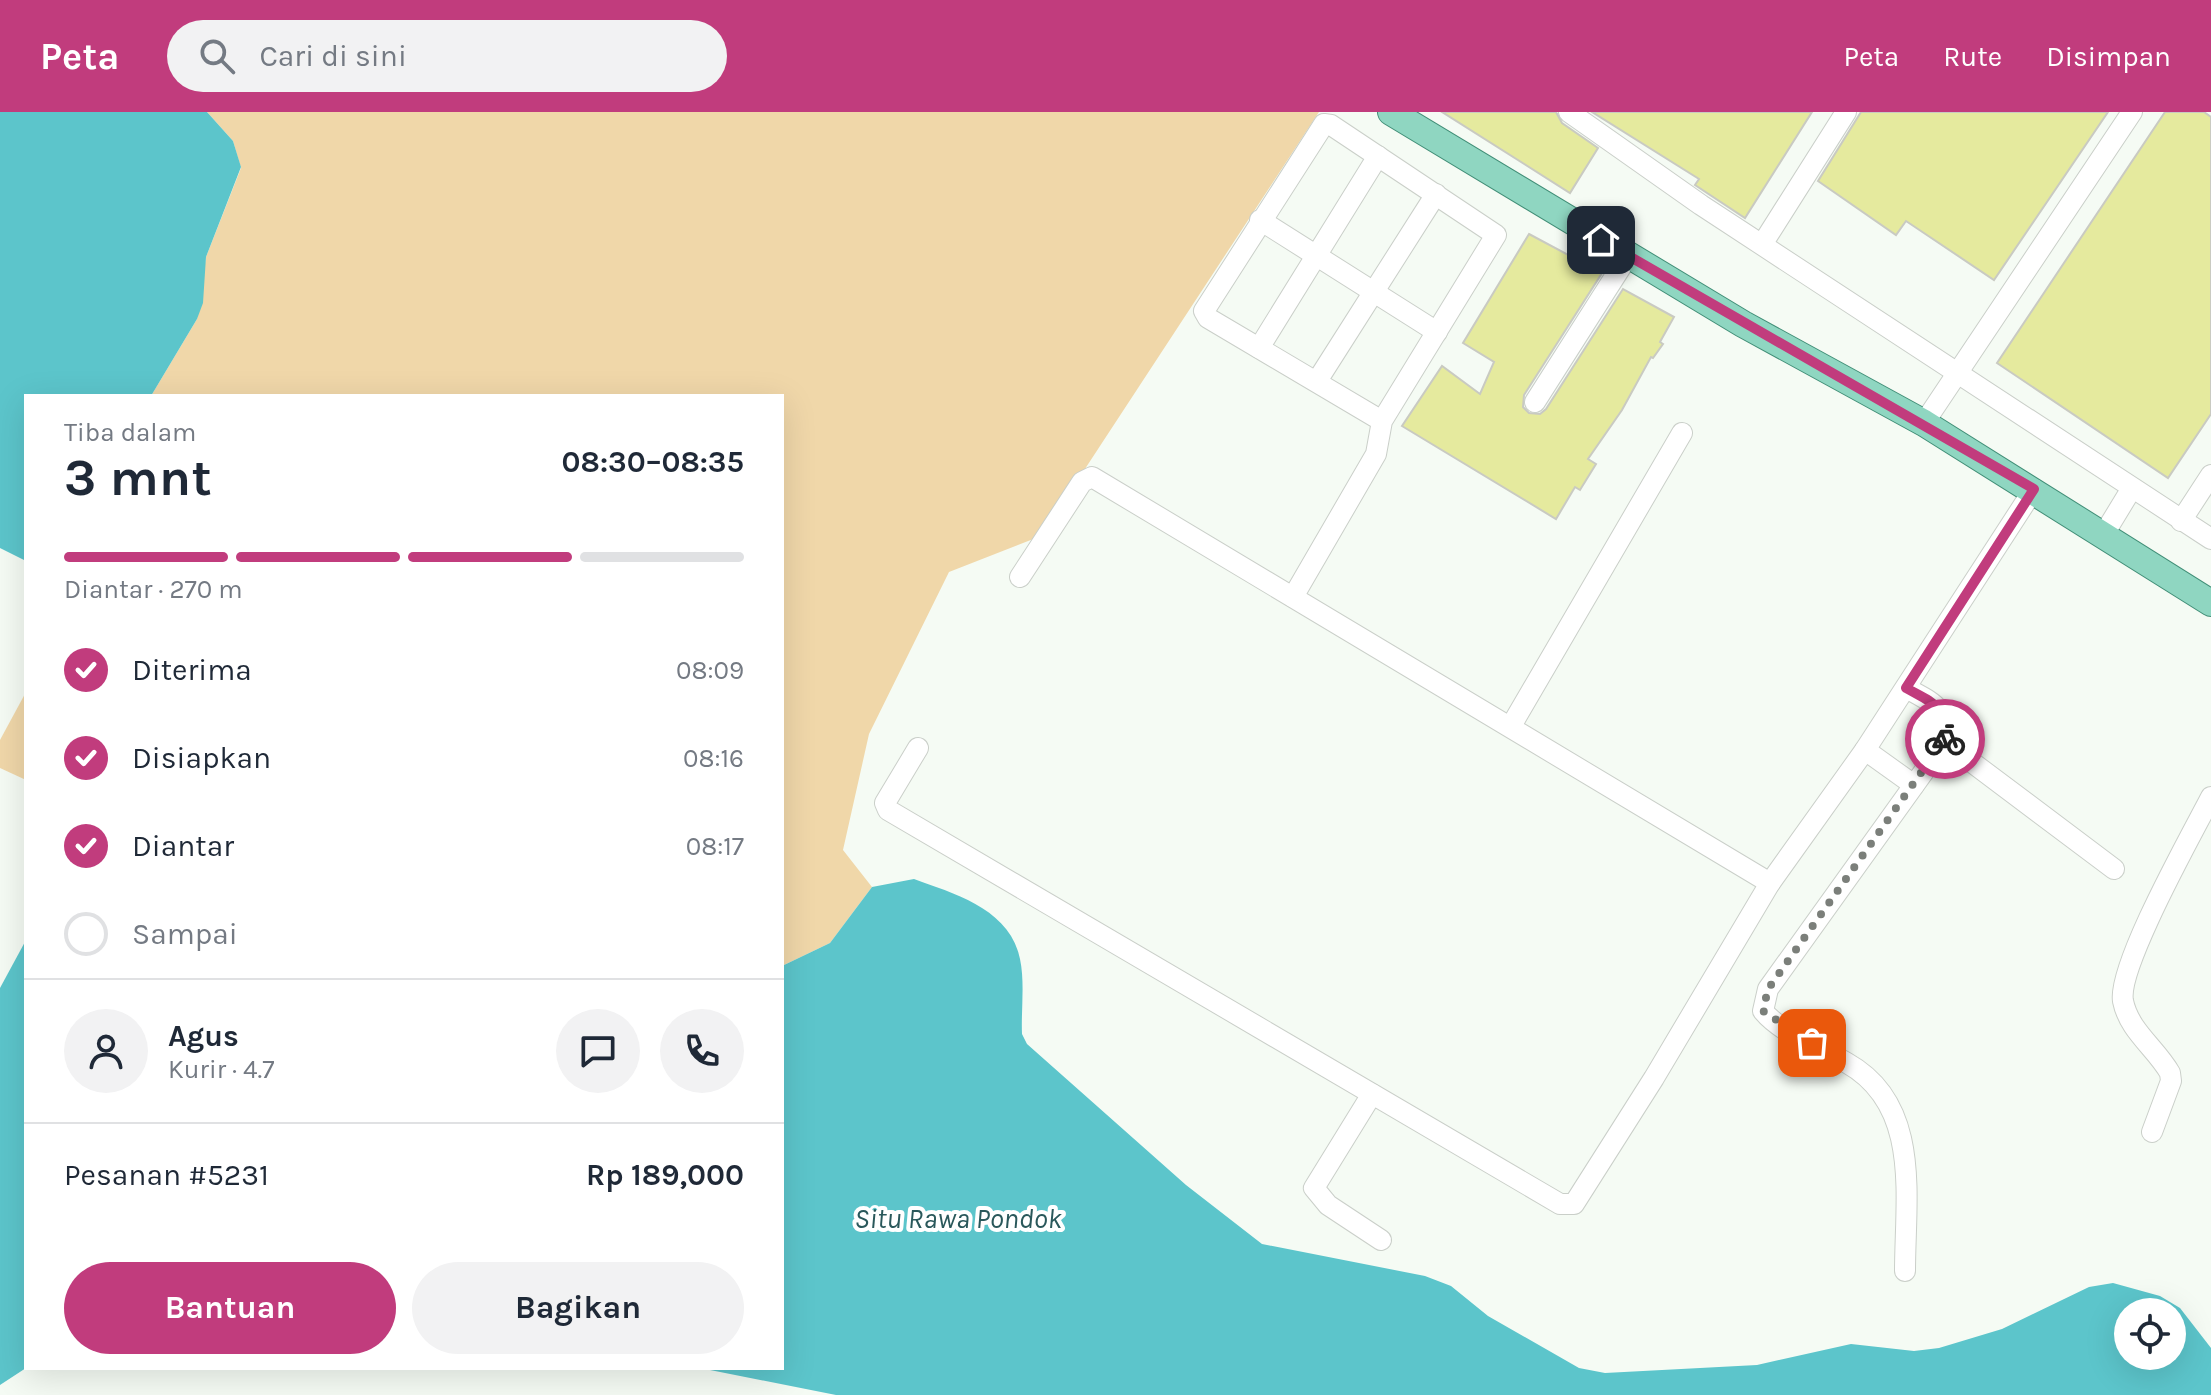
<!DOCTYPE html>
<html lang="id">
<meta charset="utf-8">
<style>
:root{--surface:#fff;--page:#f2f2f3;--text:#1f2937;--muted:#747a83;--line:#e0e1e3;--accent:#c13c7d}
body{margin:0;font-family:Karla,sans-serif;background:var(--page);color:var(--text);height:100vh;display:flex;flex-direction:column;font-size:30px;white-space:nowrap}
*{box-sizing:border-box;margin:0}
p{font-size:26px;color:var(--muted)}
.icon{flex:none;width:44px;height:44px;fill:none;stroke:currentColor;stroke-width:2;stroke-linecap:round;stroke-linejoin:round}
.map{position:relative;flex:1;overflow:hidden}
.details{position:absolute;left:24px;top:282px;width:760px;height:976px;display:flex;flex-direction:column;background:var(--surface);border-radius:0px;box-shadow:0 8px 32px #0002}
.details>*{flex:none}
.buttons{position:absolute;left:2114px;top:1186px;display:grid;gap:16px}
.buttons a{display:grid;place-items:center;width:72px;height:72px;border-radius:50%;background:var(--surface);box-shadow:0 8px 32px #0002;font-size:40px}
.pin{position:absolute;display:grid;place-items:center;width:68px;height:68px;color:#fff;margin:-34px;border-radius:16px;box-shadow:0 4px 12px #0006}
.courier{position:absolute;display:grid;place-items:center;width:80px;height:80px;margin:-40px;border:6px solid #c13c7d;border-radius:50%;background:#fff;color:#222;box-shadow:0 2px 10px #0007}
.overview em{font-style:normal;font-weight:700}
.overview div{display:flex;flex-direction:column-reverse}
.overview{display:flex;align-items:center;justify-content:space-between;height:136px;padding:0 40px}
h1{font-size:52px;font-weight:700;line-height:60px}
.bar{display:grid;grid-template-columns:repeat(4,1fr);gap:12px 8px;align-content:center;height:96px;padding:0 40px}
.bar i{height:10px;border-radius:6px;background:var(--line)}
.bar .on{background:var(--accent)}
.bar p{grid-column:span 4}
.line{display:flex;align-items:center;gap:20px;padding:0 40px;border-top:2px solid var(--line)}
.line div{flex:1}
.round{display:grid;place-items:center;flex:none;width:84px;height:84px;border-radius:42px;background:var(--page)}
ol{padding:0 40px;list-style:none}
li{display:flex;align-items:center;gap:24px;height:88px}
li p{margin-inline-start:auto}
li .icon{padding:8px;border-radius:50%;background:var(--accent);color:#fff;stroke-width:4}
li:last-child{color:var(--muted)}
li i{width:44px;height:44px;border:4px solid var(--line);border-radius:50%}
.button{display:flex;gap:16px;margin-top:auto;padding:16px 40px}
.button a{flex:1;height:92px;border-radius:48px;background:var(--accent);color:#fff;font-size:32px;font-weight:700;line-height:92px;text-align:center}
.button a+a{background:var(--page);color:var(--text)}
header{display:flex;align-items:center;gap:48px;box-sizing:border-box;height:112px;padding:0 40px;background:var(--accent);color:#fff}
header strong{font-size:38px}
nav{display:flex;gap:44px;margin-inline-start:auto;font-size:28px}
.search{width:560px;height:72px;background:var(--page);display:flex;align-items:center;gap:20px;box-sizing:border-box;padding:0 28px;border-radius:44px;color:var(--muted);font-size:30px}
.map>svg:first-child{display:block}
</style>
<header>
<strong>Peta</strong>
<div class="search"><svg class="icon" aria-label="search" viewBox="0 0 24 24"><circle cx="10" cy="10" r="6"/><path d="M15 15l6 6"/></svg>Cari di sini</div>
<nav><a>Peta</a><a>Rute</a><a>Disimpan</a></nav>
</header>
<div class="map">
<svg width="2211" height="1283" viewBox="0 0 2211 1283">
<rect width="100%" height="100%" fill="#f5fbf4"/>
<g fill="#f0d7a9">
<path d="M207 0H1319L1041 424 949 460 869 622 843 738 872 775 830 831 782 854V284H151L197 207 206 145 241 56 233 29Z"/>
<path d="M26 580V668L0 656V628Z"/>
</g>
<g fill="#5cc5cb" fill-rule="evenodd">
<path d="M0 0H207L233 29 241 55 206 145 203 191 197 207 151 284H26V449L0 436Z"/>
<path d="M914 767C955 782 1010 797 1020 847 1025 871 1021 897 1022 922L1027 932 1186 1073 1262 1132 1425 1164 1451 1174 1488 1204 1579 1256 1605 1261 1757 1253 1851 1232 1914 1239 1939 1236 2002 1217 2089 1175 2113 1171 2160 1184 2180 1196 2211 1236V1283H836L700 1256H782V854L830 831 872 775ZM2172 1200V1244H2128V1200Z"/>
<path d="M26 828V1256L0 1273V876Z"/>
</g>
<g fill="#e5ea9e" stroke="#c9cac2" stroke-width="2">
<path d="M1442 0H1556L1562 11 1598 36 1570 81Z"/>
<path d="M1592 0H1812L1745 106 1695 73 1699 67Z"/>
<path d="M1861 0H2108L1994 168 1906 109 1896 123 1818 69Z"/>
<path d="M2165 0H2204L2211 5V302L2168 366 1997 251Z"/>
<path d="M1529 122 1602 161 1524 283 1523 295 1529 301 1540 302 1546 297 1623 177 1674 205 1660 230 1663 232 1653 246 1651 245 1622 298 1588 347 1596 352 1580 378 1575 375 1556 407 1402 314 1442 254 1480 282 1494 250 1463 231Z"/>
</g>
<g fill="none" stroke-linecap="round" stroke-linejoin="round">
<g stroke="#cacfc9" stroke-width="22">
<g id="minor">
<path d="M1569 0 1701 93 2211 427"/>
<path d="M1260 108 1437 220"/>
<path d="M1763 131 1846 0"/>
<path d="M1259 236 1378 44"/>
<path d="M1317 269 1436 82"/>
<path d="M1535 290 1628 144"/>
<path d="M1924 311 2132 0"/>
<path d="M2181 409 2211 363"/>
<path d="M2104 422 2132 376"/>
<path d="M1020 465 1082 370 1092 365 1770 771"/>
<path d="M1293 485 1376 342 1382 309 1496 123 1331 13 1324 12 1204 199 1208 206 1382 309"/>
<path d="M1511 614 1682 321"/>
<path d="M1945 630 2114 757"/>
<path d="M918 636 885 691 888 698 1560 1092H1574L1654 966 1770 771 1865 638 2034 377"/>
<path d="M1865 638 1914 673"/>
<path d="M1372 982 1314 1076 1328 1093 1381 1128"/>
<path d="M2152 1020 2171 969 2170 961C2156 936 2129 919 2123 889 2117 855 2192 722 2211 685"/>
<path d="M1905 1159C1905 1086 1922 993 1847 951 1821 936 1782 922 1763 899L1768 877 1945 630C1946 594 1935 592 1906 576"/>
</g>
</g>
<g stroke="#418e77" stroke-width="28">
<path id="major" d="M1391 0 1743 212 1924 311 2211 491"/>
</g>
<use href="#minor" stroke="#fff" stroke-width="20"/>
<use href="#major" stroke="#8fd6c1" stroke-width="26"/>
</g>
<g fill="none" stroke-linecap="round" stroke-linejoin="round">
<path stroke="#7b7f7a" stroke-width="8" stroke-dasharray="0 14.4" d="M1812 931 1763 899 1768 877 1945 627"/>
<path stroke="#c13c7d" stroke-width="10" d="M1601 128 2034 377 1906 576C1933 591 1946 593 1945 627"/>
</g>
<g text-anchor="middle" stroke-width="8" stroke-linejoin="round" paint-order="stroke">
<g font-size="28" font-style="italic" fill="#2a585b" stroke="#fff">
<text x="958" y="1116">Situ Rawa Pondok</text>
</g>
</g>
</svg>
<div class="buttons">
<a><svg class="icon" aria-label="locate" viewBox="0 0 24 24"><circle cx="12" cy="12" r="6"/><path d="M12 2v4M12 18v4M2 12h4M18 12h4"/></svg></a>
</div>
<div class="pin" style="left:1812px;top:931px;background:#ea580c"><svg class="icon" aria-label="bag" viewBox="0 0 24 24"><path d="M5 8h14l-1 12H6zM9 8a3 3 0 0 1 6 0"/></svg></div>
<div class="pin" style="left:1601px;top:128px;background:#1f2937"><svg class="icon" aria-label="home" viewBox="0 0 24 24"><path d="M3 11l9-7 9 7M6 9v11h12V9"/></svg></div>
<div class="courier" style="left:1945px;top:627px"><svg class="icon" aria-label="bike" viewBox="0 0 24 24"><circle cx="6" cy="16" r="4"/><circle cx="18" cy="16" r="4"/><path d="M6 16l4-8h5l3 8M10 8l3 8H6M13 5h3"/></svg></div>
<section class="details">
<div class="overview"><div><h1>3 mnt</h1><p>Tiba dalam</p></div><em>08:30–08:35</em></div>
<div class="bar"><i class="on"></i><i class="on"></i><i class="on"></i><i></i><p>Diantar · 270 m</p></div>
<ol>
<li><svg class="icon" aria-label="check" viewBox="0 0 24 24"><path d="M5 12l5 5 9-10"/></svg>Diterima<p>08:09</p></li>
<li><svg class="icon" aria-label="check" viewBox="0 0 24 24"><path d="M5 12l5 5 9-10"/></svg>Disiapkan<p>08:16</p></li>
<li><svg class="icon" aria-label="check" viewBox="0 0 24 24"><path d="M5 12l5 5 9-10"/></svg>Diantar<p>08:17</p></li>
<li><i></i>Sampai</li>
</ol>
<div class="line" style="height:144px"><a class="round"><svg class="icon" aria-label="person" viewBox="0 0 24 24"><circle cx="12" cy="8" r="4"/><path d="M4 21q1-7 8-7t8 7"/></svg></a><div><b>Agus</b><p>Kurir · 4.7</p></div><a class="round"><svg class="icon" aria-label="chat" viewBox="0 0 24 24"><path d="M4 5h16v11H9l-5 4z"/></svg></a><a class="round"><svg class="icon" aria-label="phone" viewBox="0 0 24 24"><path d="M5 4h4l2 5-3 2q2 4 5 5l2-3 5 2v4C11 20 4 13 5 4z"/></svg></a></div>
<div class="line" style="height:104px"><div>Pesanan #5231</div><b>Rp 189,000</b></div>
<div class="button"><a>Bantuan</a><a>Bagikan</a></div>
</section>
</div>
